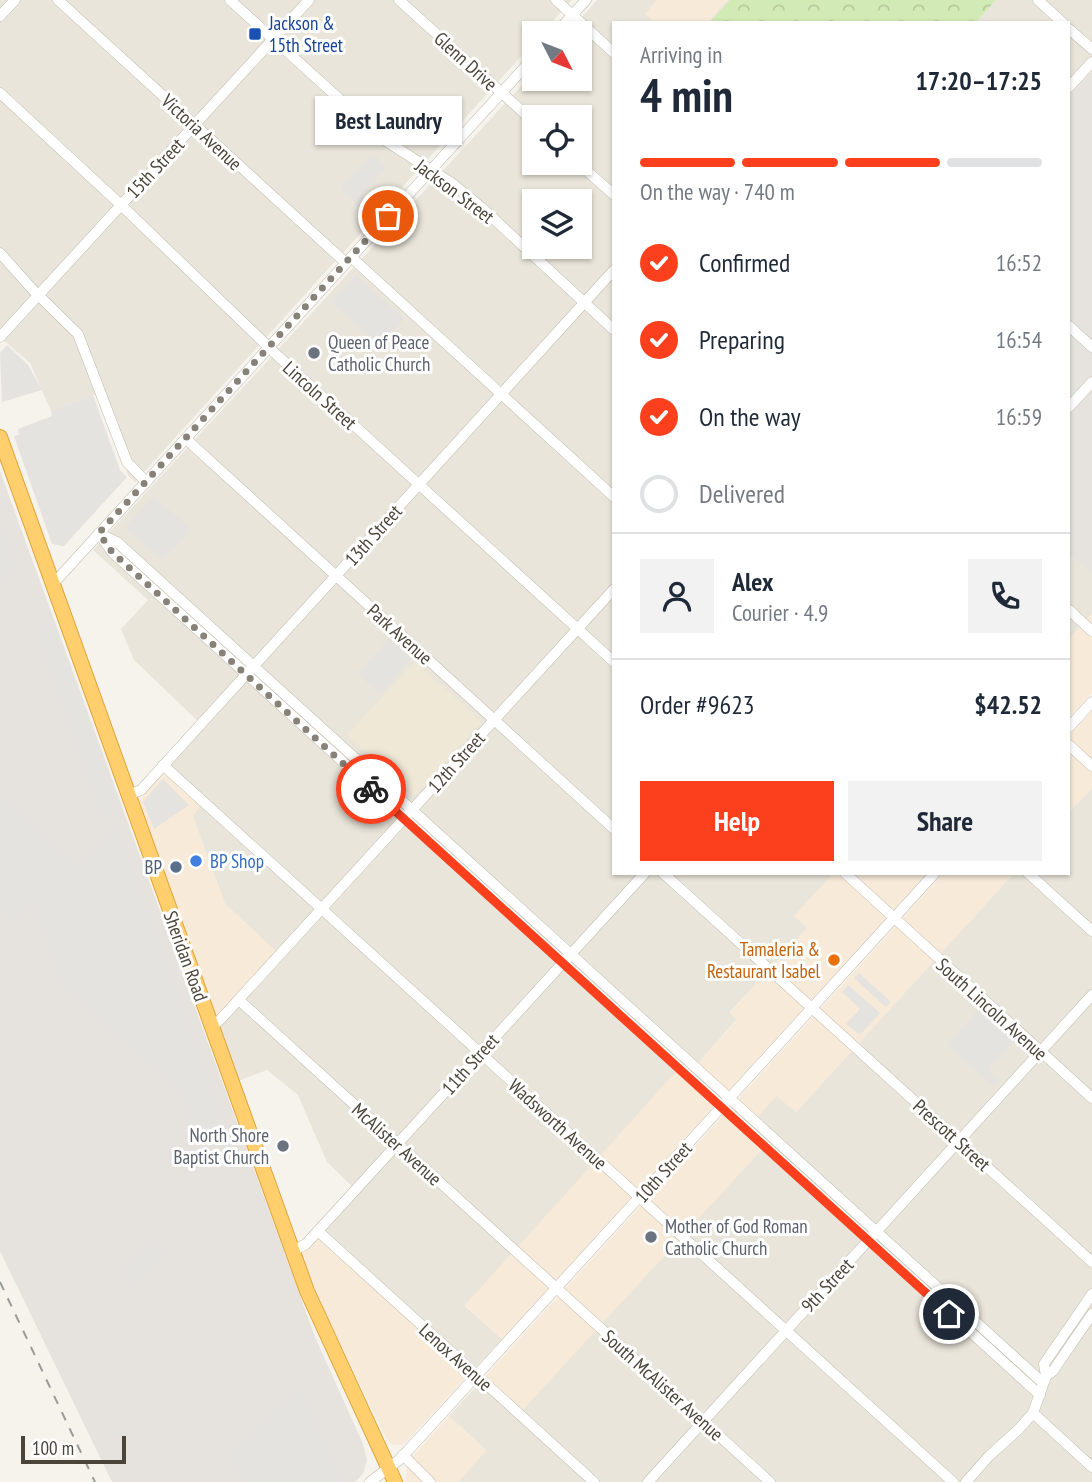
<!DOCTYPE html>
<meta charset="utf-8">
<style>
:root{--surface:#fff;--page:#f2f2f3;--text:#1f2937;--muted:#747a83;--line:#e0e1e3;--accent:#fc3f1d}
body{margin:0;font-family:"PT Sans Narrow",sans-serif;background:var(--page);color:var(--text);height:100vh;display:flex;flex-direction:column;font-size:26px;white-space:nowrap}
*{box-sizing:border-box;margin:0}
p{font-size:23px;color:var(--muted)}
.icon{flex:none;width:38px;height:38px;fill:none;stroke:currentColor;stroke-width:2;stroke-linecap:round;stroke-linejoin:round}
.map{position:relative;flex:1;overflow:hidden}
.drawer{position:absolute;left:612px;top:21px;width:458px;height:854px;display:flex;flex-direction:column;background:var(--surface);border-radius:0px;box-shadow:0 2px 5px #0004}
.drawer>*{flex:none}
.needle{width:46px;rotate:132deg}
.controls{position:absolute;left:522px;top:21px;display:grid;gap:14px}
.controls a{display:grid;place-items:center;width:70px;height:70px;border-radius:0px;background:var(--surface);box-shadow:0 2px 5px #0004;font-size:35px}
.scale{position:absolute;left:21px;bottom:18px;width:105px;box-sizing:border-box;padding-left:7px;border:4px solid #4b4439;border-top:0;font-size:19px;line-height:24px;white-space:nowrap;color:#4b4439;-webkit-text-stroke:5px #fff;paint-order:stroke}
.pin{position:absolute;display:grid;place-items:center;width:60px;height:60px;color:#fff;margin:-30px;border:4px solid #fff;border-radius:50%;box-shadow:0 2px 7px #0007}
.courier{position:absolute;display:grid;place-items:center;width:70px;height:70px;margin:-35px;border:5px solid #fc3f1d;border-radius:50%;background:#fff;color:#222;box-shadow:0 2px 9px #0007}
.bubble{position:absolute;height:49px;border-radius:0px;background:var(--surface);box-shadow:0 2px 5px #0004;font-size:23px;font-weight:700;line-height:49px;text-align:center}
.head em{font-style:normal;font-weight:700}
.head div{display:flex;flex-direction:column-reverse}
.head{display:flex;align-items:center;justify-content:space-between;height:119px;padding:0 28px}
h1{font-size:46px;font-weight:700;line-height:52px}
.bar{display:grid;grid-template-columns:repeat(4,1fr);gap:10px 7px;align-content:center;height:84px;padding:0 28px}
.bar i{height:9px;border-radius:5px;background:var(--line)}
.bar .current{background:var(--accent)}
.bar p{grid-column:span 4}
.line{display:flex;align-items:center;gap:18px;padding:0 28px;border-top:2px solid var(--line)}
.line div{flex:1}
.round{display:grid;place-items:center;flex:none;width:74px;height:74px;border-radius:0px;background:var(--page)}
ol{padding:0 28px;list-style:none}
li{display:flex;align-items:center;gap:21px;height:77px}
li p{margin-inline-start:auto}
li .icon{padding:7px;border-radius:50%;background:var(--accent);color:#fff;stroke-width:4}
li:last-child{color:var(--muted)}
li i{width:38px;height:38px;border:4px solid var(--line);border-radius:50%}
.cta{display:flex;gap:14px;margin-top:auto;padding:14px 28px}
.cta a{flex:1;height:80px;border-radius:0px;background:var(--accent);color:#fff;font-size:28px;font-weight:700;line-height:80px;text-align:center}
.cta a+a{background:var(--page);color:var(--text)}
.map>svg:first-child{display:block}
</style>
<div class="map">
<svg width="1092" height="1482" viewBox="0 0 1092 1482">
<defs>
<pattern id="park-crowns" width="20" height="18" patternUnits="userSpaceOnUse" patternTransform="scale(1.75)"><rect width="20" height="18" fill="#d2eab5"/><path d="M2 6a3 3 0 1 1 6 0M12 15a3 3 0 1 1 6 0" fill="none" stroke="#b6ca9c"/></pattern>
</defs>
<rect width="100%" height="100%" fill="#f6f3ec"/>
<g fill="#eae5da" fill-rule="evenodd">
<path d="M0 0H572L542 33H534V42L135 482 128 475 96 394 51 411 30 363 0 337Z"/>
<path d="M597 0H657L646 14 656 23H614V873H834L795 915 808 928 730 1012 737 1019 690 1072 465 1306 502 1339 473 1370 322 1228 356 1190 327 1162 298 1095 267 1070 238 1081 217 1024 280 955 225 904 193 817 167 767 204 727 134 660 121 629 148 600 93 550 534 72V79H579V33H568ZM534 117H579V163H534ZM534 201H579V247H534Z"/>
<path d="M728 0H1092V72L1069 97V23H707Z"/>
<path d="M1069 554 1092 574V614L1069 639Z"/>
<path d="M1092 788V1482H458L486 1450 449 1416 483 1379 749 1126 777 1095 796 1112 1014 873H1069V812Z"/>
</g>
<g fill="#f7ead8">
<path d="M657 0H728L707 23H656L645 14Z"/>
<path d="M1092 614V693L1069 717V639Z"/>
<path d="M1092 711V788L1069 812V736Z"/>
<path d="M167 767 202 802 193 817 225 904 280 955 217 1024 139 803 148 788Z"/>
<path d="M834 873H847L852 878 857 873H927L502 1339 465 1305 683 1064 691 1071 737 1020 730 1013 807 928 794 916Z"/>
<path d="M944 873H1014L796 1112 776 1096 750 1126 768 1143 520 1413 483 1379Z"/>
<path d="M322 1228 473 1370 403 1445H393L387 1440 329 1320 300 1251Z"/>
<path d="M449 1416 486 1451 458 1482H406L407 1467 414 1455Z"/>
</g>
<g fill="#e6e2dd">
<path d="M1092 72V574L1069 554V97Z"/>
<path d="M0 471 315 1337 363 1444 367 1460 363 1474 355 1482H112L0 1251Z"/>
</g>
<path fill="#efe8d6" d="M415 662 482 722 415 796 347 735Z"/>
<g fill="#d2eab5">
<path d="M113 545 240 659V661L113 546Z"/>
<path d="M261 678 399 804V805L259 680Z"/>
<path d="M419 823 558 948 557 951 417 824Z"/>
<path d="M578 967 715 1092 716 1095 575 968Z"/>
<path d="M735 1111 864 1226V1228L734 1113Z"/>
<path d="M882 1242 1028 1374V1376L1026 1377 879 1245Z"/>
</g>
<path fill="url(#park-crowns)" d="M730 0H996L975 23H709Z"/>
<g fill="#e5e3e0">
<path d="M373 153 386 168 361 196 371 205 366 211 341 188Z"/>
<path d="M356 275 404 319 380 346 331 302Z"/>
<path d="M7 345 28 365 42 390 2 402 0 353Z"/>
<path d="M93 395 120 470 127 477 64 546 52 544 14 436 19 435 18 429 52 416 51 411Z"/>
<path d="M154 496 191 530 162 560 125 528Z"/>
<path d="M0 517 19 565 4 583 0 572Z"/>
<path d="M54 621 122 811 101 818 38 642 41 627Z"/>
<path d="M390 638 412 658 380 694 358 674Z"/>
<path d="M163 779 189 805 154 829 143 802Z"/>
<path d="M0 794 78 864 112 829 122 821V833L231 1140 213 1148H198L185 1115V1102L181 1096 72 994 64 996 37 916 30 905 13 923 0 911Z"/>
<path d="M859 973 891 1002 886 1007 854 978Z"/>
<path d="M848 985 880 1013 860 1035 846 1024 860 1009 842 992Z"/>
<path d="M979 1009 1015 1040 988 1069 1000 1081 995 1087 947 1045Z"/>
<path d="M153 1238 170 1250 135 1288 119 1274Z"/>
<path d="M301 1390 344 1479 341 1482H243L229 1454 289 1395Z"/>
</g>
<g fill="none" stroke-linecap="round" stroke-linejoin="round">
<g stroke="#c2bbae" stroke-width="11">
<g id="minor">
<path d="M58 0 346 263"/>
<path d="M230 0 386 141 453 184 481 207 614 330"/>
<path d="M399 0 534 122"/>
<path d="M556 0 614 53"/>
<path d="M1038 0 1063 23"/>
<path d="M0 16 15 0"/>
<path d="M1069 29 1092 49"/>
<path d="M556 33 586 0"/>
<path d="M1069 87 1092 62"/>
<path d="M0 93 121 205 279 357 614 662"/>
<path d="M578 163 614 195"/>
<path d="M0 253 33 290 78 334 127 462 146 482"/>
<path d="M351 257 614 497"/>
<path d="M1069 326 1092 347"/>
<path d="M0 337 309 0"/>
<path d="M1069 407 1092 382"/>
<path d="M186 439 614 829"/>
<path d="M99 533 112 552 1040 1395"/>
<path d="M100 534 117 542 1043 1383"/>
<path d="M53 584 534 57"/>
<path d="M1069 610 1092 631"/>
<path d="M1069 727 1092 702"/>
<path d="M1069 745 1092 766"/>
<path d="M163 765 953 1482"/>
<path d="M128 795 141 790 614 270"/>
<path d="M663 873 1092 1262"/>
<path d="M845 873 1092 1098"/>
<path d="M1028 873 1092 931"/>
<path d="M239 1000 770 1482"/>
<path d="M211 1025 219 1021 614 589"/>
<path d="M318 1231 594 1482"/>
<path d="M293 1251 306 1244 645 873"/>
<path d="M1046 1376 1053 1371 1092 1314"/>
<path d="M1033 1413 1092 1467"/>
<path d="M403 1455 430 1482"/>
<path d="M370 1482 399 1460 424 1433 935 873"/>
<path d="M648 1482 1092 995"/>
<path d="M966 1482 989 1456 1019 1429 1033 1413 1046 1376 1044 1364 1092 1294"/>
</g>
</g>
<g stroke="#e0a43c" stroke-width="16">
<path id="highway" d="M0 437 307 1291 395 1482"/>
</g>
<use href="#minor" stroke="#fff" stroke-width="10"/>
<use href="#highway" stroke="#ffcf6e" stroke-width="14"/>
<path stroke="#9a9a9a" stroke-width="2" stroke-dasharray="9 9" stroke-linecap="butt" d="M0 1282 95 1482"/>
</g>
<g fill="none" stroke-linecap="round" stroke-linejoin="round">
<path stroke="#878178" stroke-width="7" stroke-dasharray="0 12.6" d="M371 789 112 552 99 533 388 216"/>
<path stroke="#fc3f1d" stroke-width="9" d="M371 789 949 1314"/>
</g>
<rect fill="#1a4fb4" stroke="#fff" stroke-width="2.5" x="248" y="27" width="14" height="14" rx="3.5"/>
<g fill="#6b7280" stroke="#fff" stroke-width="2.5">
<circle cx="314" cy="353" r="7"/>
<circle cx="283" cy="1146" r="7"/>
<circle cx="651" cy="1237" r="7"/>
</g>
<circle fill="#3f7fe0" stroke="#fff" stroke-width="2.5" cx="196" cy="861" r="7"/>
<circle fill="#5c6f8a" stroke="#fff" stroke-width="2.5" cx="176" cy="867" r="7"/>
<circle fill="#e8710a" stroke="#fff" stroke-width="2.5" cx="834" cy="960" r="7"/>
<g text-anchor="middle" stroke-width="6" stroke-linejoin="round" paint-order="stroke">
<g font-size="19" fill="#164399" stroke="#fff" text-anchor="start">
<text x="269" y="30">Jackson &amp;<tspan x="269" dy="22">15th Street</tspan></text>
</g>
<g font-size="19" fill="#4b4439" stroke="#fff">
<text transform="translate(466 61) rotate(42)" y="7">Glenn Drive</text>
<text transform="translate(202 132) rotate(43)" y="7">Victoria Avenue</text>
<text transform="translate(155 168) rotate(-47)" y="7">15th Street</text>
<text transform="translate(455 191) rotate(37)" y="7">Jackson Street</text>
<text transform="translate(320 395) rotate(42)" y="7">Lincoln Street</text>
<text transform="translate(373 535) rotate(-48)" y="7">13th Street</text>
<text transform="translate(400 634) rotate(42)" y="7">Park Avenue</text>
<text transform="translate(456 762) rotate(-48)" y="7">12th Street</text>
<text transform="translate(186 956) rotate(70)" y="7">Sheridan Road</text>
<text transform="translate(992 1009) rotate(42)" y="7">South Lincoln Avenue</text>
<text transform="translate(470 1064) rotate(-48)" y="7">11th Street</text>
<text transform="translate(558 1124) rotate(42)" y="7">Wadsworth Avenue</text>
<text transform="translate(952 1135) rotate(42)" y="7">Prescott Street</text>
<text transform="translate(397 1144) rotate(42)" y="7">McAlister Avenue</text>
<text transform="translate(663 1172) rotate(-48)" y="7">10th Street</text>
<text transform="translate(827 1285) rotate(-47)" y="7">9th Street</text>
<text transform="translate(456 1357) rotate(42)" y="7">Lenox Avenue</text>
<text transform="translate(663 1385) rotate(42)" y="7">South McAlister Avenue</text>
</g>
<g font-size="19" fill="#5b616d" stroke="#fff" text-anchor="start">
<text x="328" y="349">Queen of Peace<tspan x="328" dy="22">Catholic Church</tspan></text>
<text x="269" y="1142" text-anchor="end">North Shore<tspan x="269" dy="22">Baptist Church</tspan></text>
<text x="665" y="1233">Mother of God Roman<tspan x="665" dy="22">Catholic Church</tspan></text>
</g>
<g font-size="19" fill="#366cbe" stroke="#fff" text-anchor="start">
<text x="210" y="868">BP Shop</text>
</g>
<g font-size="19" fill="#4e5e75" stroke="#fff" text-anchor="end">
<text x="162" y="874">BP</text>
</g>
<g font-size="19" fill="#c56008" stroke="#fff" text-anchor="end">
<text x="820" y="956">Tamaleria &amp;<tspan x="820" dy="22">Restaurant Isabel</tspan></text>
</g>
</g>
</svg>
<div class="controls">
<a><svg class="needle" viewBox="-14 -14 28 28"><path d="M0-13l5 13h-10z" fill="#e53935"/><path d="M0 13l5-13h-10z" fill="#747a83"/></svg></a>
<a><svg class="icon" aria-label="locate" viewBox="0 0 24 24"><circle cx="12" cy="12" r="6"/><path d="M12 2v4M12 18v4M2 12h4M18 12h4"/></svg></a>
<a><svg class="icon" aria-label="layers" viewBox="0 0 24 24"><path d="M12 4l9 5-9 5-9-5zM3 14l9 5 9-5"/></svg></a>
</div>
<div class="scale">100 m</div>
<div class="pin" style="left:388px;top:216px;background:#ea580c"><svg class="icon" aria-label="bag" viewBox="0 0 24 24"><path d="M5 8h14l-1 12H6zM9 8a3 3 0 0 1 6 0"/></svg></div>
<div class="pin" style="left:949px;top:1314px;background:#1f2937"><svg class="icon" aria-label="home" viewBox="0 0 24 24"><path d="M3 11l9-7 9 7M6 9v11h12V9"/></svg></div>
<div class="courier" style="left:371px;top:789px"><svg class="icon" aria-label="bike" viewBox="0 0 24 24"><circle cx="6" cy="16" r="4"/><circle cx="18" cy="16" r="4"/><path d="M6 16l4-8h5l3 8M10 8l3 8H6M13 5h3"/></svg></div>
<div class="bubble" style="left:315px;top:96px;width:147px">Best Laundry</div>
<section class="drawer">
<div class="head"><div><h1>4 min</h1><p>Arriving in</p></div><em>17:20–17:25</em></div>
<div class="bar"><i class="current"></i><i class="current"></i><i class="current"></i><i></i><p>On the way · 740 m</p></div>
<ol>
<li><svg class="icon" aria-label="check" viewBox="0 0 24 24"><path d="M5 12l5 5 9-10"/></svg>Confirmed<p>16:52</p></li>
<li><svg class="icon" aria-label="check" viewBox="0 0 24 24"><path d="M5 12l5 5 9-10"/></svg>Preparing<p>16:54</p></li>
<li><svg class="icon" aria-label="check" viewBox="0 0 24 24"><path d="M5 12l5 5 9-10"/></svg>On the way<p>16:59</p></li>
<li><i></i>Delivered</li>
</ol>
<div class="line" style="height:126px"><a class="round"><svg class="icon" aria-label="person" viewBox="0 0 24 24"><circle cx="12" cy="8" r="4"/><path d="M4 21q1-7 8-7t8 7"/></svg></a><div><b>Alex</b><p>Courier · 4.9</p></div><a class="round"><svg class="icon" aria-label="phone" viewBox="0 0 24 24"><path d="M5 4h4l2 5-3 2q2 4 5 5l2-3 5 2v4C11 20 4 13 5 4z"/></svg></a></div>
<div class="line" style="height:91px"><div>Order #9623</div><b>$42.52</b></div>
<div class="cta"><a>Help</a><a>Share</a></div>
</section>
</div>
